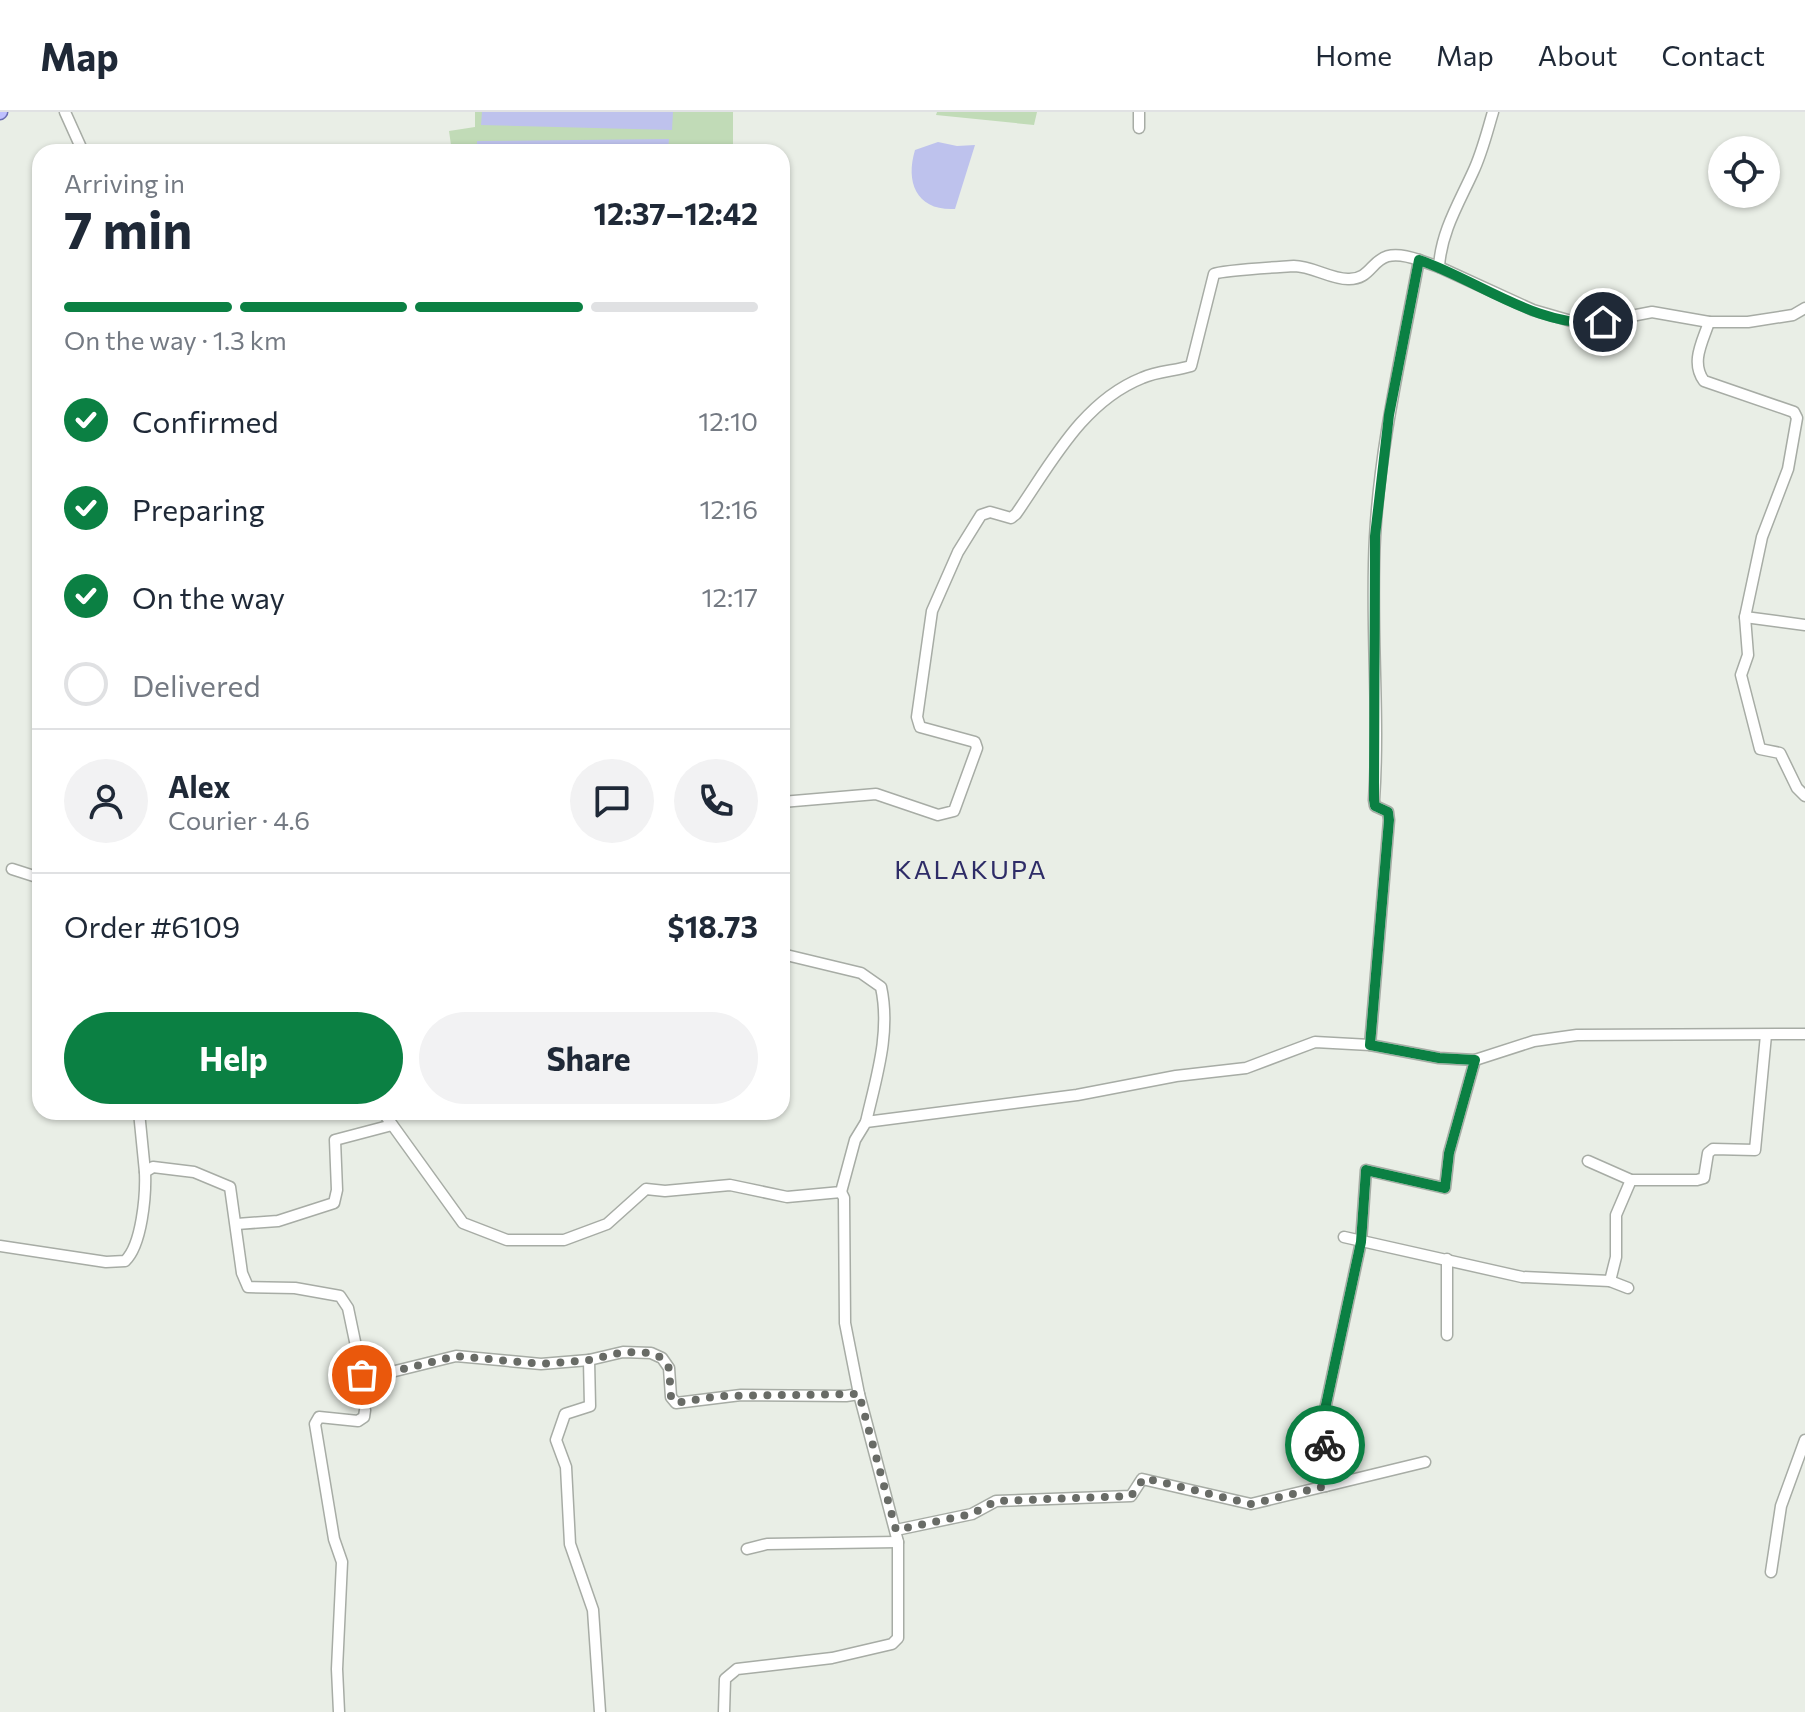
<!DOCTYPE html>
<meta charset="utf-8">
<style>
:root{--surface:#fff;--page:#f2f2f3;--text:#1f2937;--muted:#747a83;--line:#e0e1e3;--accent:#0b8043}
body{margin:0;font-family:Commissioner,sans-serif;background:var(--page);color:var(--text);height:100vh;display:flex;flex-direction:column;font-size:30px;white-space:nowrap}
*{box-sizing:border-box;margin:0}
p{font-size:26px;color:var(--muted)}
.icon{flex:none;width:44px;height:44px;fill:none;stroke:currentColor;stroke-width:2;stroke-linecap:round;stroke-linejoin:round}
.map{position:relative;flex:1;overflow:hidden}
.sheet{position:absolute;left:32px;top:32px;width:758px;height:976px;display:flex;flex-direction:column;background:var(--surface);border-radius:24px;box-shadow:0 2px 6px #0004}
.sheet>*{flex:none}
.controls{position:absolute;left:1708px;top:24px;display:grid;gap:16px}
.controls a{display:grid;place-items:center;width:72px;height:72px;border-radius:50%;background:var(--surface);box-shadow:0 2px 6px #0004;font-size:40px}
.pin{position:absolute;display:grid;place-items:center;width:68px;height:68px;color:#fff;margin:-34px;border:4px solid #fff;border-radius:50%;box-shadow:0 2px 8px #0007}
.courier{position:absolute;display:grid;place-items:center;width:80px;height:80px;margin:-40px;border:6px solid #0b8043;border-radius:50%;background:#fff;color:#222;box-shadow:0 2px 10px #0007}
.summary em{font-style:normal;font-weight:700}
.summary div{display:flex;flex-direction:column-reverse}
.summary{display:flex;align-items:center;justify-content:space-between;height:136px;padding:0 32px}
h1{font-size:52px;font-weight:700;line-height:60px}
.bar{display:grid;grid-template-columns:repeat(4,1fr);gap:12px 8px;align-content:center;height:96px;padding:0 32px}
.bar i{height:10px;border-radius:6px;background:var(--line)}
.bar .selected{background:var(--accent)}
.bar p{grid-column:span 4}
.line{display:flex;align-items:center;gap:20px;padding:0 32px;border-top:2px solid var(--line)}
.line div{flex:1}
.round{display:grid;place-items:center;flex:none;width:84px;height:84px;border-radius:42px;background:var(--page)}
ol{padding:0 32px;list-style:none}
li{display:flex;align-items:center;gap:24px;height:88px}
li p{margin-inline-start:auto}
li .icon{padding:8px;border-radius:50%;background:var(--accent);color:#fff;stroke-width:4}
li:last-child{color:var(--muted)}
li i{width:44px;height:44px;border:4px solid var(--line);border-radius:50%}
.button{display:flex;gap:16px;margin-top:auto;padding:16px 32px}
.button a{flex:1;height:92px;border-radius:48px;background:var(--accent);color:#fff;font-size:32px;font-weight:700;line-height:92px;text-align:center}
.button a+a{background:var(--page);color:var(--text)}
header{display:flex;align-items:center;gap:48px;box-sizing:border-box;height:112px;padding:0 40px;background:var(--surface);border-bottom:2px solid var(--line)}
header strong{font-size:38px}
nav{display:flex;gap:44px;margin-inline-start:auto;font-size:28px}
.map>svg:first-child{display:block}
</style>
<header>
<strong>Map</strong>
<nav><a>Home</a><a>Map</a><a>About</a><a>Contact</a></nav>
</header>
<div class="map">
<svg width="1805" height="1600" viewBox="0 0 1805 1600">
<rect width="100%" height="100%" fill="#e9eee6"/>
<g fill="#c1dbb7">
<path d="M475 0H733V40H452L449 19 475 15Z"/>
<path d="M937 0H1037L1034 13 936 3Z"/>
</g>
<g fill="#bec2ed">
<path d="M482 0H673L672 18 481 13Z"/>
<path d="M669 27 668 40H477V29Z"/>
<path d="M938 30 957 34 975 33 955 97C917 99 905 71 915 38Z"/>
</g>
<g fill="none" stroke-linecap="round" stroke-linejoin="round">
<g stroke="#a7aca5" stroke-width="13">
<g id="minor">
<path d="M65 0 83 40"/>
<path d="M1139 0V16"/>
<path d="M1439 155 1533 198 1585 213 1652 200 1709 210H1748L1793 203 1805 196"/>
<path d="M1709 210C1703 229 1690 250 1704 269L1794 300 1797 306 1788 357 1762 425 1745 505 1805 513"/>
<path d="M40 335V345"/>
<path d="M1745 505 1748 543 1741 563 1760 637 1780 641 1797 676 1805 684"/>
<path d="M782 690 876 682 938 703 954 699 977 636 975 630 920 615 917 605 932 499 958 440 981 403 990 400 1011 406 1016 402C1051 352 1082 290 1142 266 1157 259 1175 259 1191 254L1214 162C1222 158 1281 155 1294 154 1312 154 1330 167 1348 167 1379 168 1368 130 1419 148"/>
<path d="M12 757 40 766"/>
<path d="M782 842 861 861 881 875C891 921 876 966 866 1010"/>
<path d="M1370 933 1439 946 1475 948 1534 929 1577 923 1805 922"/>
<path d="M139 1000 145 1060"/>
<path d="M383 1000 463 1111 507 1128H564L607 1112 646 1077 665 1079 730 1073 787 1085 841 1080 855 1028 866 1010 1077 983 1176 964 1246 956 1315 930 1370 933 1389 708 1388 700 1375 694 1374 688C1380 601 1370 513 1375 425 1380 332 1402 240 1419 148L1439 155C1441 120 1459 91 1473 60 1482 41 1487 20 1493 0"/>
<path d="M1588 1049 1631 1068H1697L1704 1066 1708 1041 1713 1037 1755 1038 1766 923"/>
<path d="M237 1112 278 1109 334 1091 337 1078 335 1028 392 1013"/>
<path d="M1344 1125 1522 1165 1610 1169"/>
<path d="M0 1134 106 1150 125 1149C142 1133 146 1083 145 1060L153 1055 194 1060 230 1075 242 1161 248 1175 295 1176 340 1184 348 1196 362 1263 371 1265 456 1244 541 1252 589 1248 623 1240 651 1241 662 1246 669 1256 671 1285 676 1291 741 1283 846 1284 859 1282 845 1211 844 1086 841 1080"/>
<path d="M1628 1176 1610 1169 1616 1145V1103L1631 1068"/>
<path d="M1447 1223V1147"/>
<path d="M589 1248 590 1294 565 1302 556 1328 566 1355 570 1432 593 1498 600 1600"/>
<path d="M1425 1350 1326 1374 1324 1302 1361 1130 1366 1058 1445 1076 1449 1041 1475 948"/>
<path d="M896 1418 972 1402 996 1389 1131 1384 1142 1367 1251 1392 1326 1374"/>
<path d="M747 1437 767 1432 898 1430"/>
<path d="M1771 1460 1781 1394 1805 1328"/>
<path d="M339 1600 337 1557 342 1450 334 1427 315 1312 319 1305 358 1309 364 1305 365 1298"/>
<path d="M724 1600 725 1567 737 1557 832 1546 892 1532 898 1526V1430L859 1282"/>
</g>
</g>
<g stroke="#6c6eb1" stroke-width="15">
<path id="major" d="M0 1 1 0"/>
</g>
<use href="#minor" stroke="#fff" stroke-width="10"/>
<use href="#major" stroke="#bfc0fe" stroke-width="12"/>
</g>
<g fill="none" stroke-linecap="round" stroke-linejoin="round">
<path stroke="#686b66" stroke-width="8" stroke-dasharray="0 14.4" d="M362 1263 371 1265 456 1244 541 1252 589 1248 623 1240 651 1241 662 1246 669 1256 671 1285 676 1291 719 1284 859 1282 896 1418 972 1402 996 1389 1131 1384 1144 1366 1251 1392 1326 1374 1325 1333"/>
<path stroke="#0b8043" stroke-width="10" d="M1325 1333 1324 1302 1361 1130 1366 1058 1445 1076 1449 1041 1475 948 1439 946 1370 933 1389 708 1388 700 1375 694 1374 688 1375 424 1389 303 1419 148C1476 167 1540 218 1603 210"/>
</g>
<g text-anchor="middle" stroke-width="6" stroke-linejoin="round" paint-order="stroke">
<g font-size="26" letter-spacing="2" fill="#2e2c67" stroke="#e9eee6">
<text x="971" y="767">KALAKUPA</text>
</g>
</g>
</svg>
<div class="controls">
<a><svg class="icon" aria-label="locate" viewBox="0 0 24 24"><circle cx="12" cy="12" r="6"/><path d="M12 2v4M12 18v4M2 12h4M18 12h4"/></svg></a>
</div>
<div class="pin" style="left:362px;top:1263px;background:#ea580c"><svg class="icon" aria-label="bag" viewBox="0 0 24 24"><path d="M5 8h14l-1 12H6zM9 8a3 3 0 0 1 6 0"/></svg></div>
<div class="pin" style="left:1603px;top:210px;background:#1f2937"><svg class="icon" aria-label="home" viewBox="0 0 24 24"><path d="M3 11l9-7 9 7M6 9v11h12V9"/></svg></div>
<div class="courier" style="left:1325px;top:1333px"><svg class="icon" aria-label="bike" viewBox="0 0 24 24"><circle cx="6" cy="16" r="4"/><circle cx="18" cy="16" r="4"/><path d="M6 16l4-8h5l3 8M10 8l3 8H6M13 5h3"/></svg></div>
<section class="sheet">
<div class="summary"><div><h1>7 min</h1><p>Arriving in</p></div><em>12:37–12:42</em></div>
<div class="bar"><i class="selected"></i><i class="selected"></i><i class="selected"></i><i></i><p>On the way · 1.3 km</p></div>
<ol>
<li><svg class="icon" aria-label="check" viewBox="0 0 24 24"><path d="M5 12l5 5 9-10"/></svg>Confirmed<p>12:10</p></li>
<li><svg class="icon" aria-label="check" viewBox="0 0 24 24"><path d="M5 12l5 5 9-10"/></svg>Preparing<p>12:16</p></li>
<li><svg class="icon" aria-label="check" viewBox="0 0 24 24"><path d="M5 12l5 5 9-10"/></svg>On the way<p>12:17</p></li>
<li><i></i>Delivered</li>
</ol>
<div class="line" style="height:144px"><a class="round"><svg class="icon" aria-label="person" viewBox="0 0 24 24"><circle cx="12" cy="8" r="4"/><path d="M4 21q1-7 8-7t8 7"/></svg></a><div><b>Alex</b><p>Courier · 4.6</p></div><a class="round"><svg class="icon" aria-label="chat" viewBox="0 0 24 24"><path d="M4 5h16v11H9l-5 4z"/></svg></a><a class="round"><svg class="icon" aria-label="phone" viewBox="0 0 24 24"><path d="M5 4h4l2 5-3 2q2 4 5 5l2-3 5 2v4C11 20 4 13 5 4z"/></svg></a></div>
<div class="line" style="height:104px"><div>Order #6109</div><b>$18.73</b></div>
<div class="button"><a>Help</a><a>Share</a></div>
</section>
</div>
